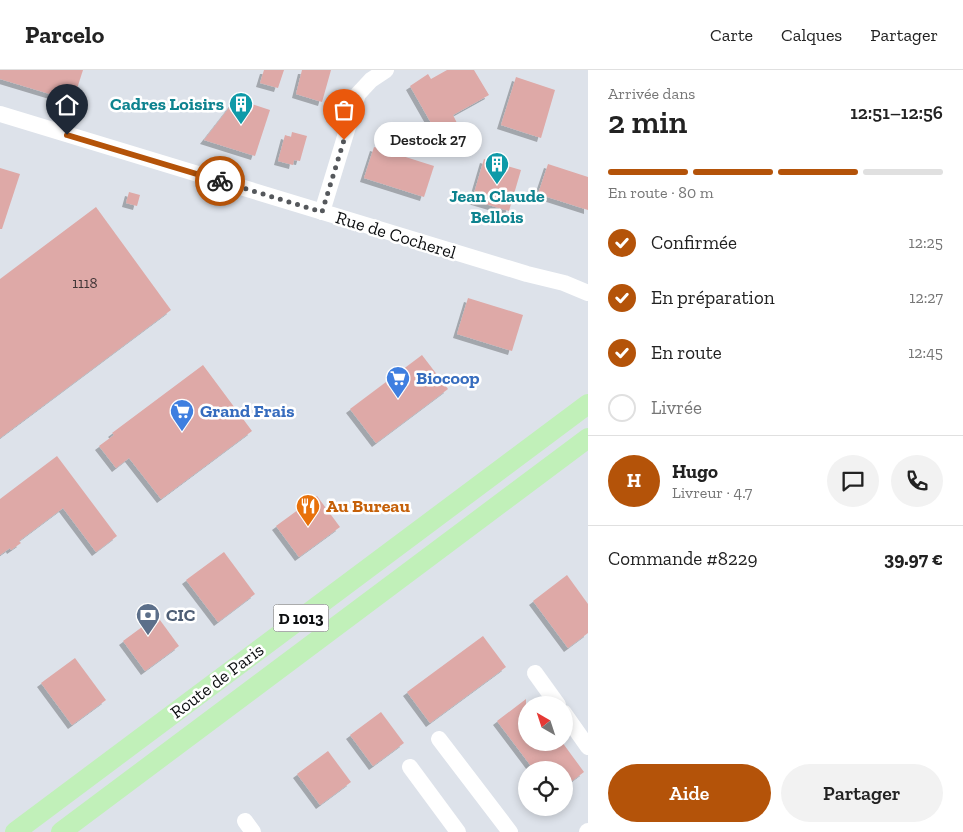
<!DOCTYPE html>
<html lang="fr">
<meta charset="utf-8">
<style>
:root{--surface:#fff;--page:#f2f2f2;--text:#222;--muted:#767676;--line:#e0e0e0;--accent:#b45309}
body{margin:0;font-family:"Zilla Slab",serif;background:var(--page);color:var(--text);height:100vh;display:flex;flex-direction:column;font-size:19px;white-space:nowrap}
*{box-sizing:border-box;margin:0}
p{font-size:16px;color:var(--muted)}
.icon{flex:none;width:28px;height:28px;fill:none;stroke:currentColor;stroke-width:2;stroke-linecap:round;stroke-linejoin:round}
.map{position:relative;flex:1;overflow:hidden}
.details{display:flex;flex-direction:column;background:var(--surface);width:375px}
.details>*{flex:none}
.needle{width:32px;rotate:321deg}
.tools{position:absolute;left:518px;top:626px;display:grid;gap:10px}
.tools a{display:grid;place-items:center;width:55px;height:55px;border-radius:50%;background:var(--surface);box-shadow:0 2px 8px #0003;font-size:25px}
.pin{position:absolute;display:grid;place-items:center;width:42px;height:42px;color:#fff;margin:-51px -21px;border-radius:50% 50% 50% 0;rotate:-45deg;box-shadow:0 0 5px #0007}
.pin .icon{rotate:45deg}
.courier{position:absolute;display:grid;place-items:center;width:50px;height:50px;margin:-25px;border:4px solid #b45309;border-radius:50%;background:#fff;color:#222;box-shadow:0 1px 6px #0007}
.bubble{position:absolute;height:35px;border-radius:18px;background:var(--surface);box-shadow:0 2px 8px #0003;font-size:16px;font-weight:600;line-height:35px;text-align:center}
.summary em{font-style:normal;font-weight:600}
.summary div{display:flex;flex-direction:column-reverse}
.summary{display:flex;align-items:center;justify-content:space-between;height:85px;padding:0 20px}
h1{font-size:32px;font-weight:600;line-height:38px}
.bar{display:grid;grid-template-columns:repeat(4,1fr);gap:8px 5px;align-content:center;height:60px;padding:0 20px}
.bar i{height:6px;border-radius:4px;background:var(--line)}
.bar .on{background:var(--accent)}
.bar p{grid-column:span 4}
.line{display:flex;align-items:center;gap:12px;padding:0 20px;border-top:1px solid var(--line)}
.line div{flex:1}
.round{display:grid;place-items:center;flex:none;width:52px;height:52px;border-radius:26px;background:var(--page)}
ol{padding:0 20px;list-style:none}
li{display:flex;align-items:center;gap:15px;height:55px}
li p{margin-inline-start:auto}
li .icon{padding:5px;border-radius:50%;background:var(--accent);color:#fff;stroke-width:4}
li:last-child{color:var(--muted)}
li i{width:28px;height:28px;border:2px solid var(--line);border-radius:50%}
.primary-button{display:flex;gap:10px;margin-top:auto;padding:10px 20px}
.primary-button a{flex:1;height:58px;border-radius:30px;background:var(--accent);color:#fff;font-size:20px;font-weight:600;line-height:58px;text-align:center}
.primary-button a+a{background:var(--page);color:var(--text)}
header{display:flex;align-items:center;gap:30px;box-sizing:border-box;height:70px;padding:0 25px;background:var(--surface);border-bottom:1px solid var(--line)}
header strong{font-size:24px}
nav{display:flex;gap:28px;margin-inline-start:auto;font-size:18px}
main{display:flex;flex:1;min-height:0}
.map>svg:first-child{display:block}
</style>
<header>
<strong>Parcelo</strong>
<nav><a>Carte</a><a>Calques</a><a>Partager</a></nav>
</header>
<main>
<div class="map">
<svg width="588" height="762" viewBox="0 0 588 762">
<defs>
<filter id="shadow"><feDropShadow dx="-4" dy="4" stdDeviation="0" flood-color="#0004"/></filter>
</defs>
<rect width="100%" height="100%" fill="#dde2ea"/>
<g fill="#dea9a7" filter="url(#shadow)">
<path d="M0 0H83L73 31 0 9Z"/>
<path d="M264 0H284L278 18 260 13Z"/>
<path d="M302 0H331L322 32 296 24Z"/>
<path d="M447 0H474L489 25 453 45 458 55 439 67 410 16 428 4 431 9Z"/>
<path d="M516 7 555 20 541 68 501 55Z"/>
<path d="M236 29 270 40 255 86 204 70Z"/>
<path d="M292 62 307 66 300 91 294 90 293 95 278 91 285 65 291 67Z"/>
<path d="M374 77 434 96 424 127 364 108Z"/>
<path d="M484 89 521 100 509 141 472 130Z"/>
<path d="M548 94 588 107V140L538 124Z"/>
<path d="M0 98 20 104 2 159H0Z"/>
<path d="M129 122 140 125 137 136 126 133Z"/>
<path d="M96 137 171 240 0 368V209Z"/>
<path d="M468 228 523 245 512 281 457 264Z"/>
<path d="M422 285 448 319 376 373 350 339Z"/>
<path d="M203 295 252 361 161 429 129 388 116 398 99 376 114 365 112 363Z"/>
<path d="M57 386 117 466 96 482 63 438 19 471 21 473 11 480 10 478 0 485V429Z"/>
<path d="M317 426 340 457 299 487 276 456Z"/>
<path d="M224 482 255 524 218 552 186 510Z"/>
<path d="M567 505 588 534V563L568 578 533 531Z"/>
<path d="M157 546 179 576 145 601 123 571Z"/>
<path d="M483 566 506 597 430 653 407 622Z"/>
<path d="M75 588 106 630 72 655 41 613Z"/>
<path d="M526 629V672H562L584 702 564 717V700H534L497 651Z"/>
<path d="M381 642 404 673 373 696 350 665Z"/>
<path d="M328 681 351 712 320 735 297 704Z"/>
</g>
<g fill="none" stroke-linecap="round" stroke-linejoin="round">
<g stroke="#fff" stroke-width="16">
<path d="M0 44 527 204 564 213 588 223"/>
<path d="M322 142 358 24 371 10 386 0"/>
<path d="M535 603 558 635"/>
<path d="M564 643 588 677"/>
<path d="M439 669 510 762"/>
<path d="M410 697 458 762"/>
<path d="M245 751 253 762"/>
<path d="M587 762 588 761"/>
</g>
<g stroke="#c1f0b9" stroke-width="20">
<path d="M15 762 588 334"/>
<path d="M61 762 588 368"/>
</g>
</g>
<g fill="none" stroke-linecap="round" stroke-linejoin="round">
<path stroke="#55585c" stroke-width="5" stroke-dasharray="0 9" d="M220 111 322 142 344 70"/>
<path stroke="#b45309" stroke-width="6" d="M67 65 220 111"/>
</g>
<defs>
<g id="building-pin" transform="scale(1.25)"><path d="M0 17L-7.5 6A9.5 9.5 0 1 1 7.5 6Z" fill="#0f9aa8" stroke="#fff"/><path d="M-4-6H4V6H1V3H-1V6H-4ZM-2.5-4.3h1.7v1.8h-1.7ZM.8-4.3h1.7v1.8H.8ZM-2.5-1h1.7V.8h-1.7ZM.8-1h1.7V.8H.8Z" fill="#fff"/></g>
<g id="supermarket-pin" transform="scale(1.25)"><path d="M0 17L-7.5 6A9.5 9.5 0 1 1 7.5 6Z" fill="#3f7fe0" stroke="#fff"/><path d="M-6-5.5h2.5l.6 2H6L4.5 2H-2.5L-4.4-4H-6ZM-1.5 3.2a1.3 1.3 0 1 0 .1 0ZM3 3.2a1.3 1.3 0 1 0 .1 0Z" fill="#fff"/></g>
<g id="restaurant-pin" transform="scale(1.25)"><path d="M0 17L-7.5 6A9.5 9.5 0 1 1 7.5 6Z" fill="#e8710a" stroke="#fff"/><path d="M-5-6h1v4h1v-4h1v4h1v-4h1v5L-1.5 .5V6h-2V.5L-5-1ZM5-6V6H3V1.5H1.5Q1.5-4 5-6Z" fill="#fff"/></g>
<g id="bank-pin" transform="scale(1.25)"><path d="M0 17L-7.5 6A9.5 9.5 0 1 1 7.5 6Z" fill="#5c6f8a" stroke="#fff"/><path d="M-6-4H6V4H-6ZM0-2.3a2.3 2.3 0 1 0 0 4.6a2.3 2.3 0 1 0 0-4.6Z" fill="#fff"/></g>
</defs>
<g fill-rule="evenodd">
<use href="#building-pin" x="241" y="34"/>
<use href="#building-pin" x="497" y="94"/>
<use href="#supermarket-pin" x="398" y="308"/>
<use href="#supermarket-pin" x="182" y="341"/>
<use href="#restaurant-pin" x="308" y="436"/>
<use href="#bank-pin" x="148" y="545"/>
</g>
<g text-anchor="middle" stroke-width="5" stroke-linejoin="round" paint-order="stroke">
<g font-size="15" fill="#403536">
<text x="85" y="218">1118</text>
</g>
<rect fill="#fff" stroke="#555658" stroke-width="1" x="273.5" y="534.5" width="55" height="27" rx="4"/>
<g font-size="16" font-weight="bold" fill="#0c0e10">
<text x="301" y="554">D 1013</text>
</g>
<g font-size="18" font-weight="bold" fill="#0d838f" stroke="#fff" text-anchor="end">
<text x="224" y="40">Cadres Loisirs</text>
<text x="497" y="132" text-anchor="middle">Jean Claude<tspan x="497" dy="21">Bellois</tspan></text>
</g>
<g font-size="18" fill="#0c0e10" stroke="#fff">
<text transform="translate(396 165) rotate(17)" y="6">Rue de Cocherel</text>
<text transform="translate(217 611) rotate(-37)" y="6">Route de Paris</text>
</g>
<g font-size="18" font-weight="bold" fill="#366cbe" stroke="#fff" text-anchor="start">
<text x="416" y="314">Biocoop</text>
<text x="200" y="347">Grand Frais</text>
</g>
<g font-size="18" font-weight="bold" fill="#c56008" stroke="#fff" text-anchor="start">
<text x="326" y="442">Au Bureau</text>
</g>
<g font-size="18" font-weight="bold" fill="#4e5e75" stroke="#fff" text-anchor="start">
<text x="166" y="551">CIC</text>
</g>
</g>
</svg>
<div class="tools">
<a><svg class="needle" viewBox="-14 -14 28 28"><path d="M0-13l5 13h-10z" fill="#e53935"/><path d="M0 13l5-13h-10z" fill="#767676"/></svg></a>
<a><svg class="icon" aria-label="locate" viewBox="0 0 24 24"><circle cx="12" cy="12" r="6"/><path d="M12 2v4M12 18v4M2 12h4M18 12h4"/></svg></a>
</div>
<div class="pin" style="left:344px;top:70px;background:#ea580c"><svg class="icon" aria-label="bag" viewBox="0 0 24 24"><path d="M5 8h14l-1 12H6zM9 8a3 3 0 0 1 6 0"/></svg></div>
<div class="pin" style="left:67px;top:65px;background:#1f2937"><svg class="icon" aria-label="home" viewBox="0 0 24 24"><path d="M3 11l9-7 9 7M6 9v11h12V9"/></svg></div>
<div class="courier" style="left:220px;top:111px"><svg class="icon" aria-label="bike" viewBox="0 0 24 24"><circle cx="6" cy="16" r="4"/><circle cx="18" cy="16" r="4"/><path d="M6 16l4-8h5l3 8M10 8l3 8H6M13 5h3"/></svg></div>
<div class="bubble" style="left:374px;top:52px;width:108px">Destock 27</div>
</div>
<section class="details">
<div class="summary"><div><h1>2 min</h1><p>Arrivée dans</p></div><em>12:51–12:56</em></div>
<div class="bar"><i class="on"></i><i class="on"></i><i class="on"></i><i></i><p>En route · 80 m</p></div>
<ol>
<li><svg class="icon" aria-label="check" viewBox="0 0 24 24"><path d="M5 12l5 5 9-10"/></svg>Confirmée<p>12:25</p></li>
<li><svg class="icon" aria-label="check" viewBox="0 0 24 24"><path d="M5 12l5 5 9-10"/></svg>En préparation<p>12:27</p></li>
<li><svg class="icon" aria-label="check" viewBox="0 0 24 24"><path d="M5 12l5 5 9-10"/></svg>En route<p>12:45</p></li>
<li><i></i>Livrée</li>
</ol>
<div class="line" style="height:90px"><b class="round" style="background:var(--accent);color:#fff">H</b><div><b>Hugo</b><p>Livreur · 4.7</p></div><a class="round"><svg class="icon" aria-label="chat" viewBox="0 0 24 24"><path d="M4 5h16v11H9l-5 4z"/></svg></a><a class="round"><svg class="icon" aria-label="phone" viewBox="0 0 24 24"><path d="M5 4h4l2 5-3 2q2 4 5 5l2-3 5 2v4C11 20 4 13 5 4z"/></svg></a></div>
<div class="line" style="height:65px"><div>Commande #8229</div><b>39.97 €</b></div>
<div class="primary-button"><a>Aide</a><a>Partager</a></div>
</section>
</main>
